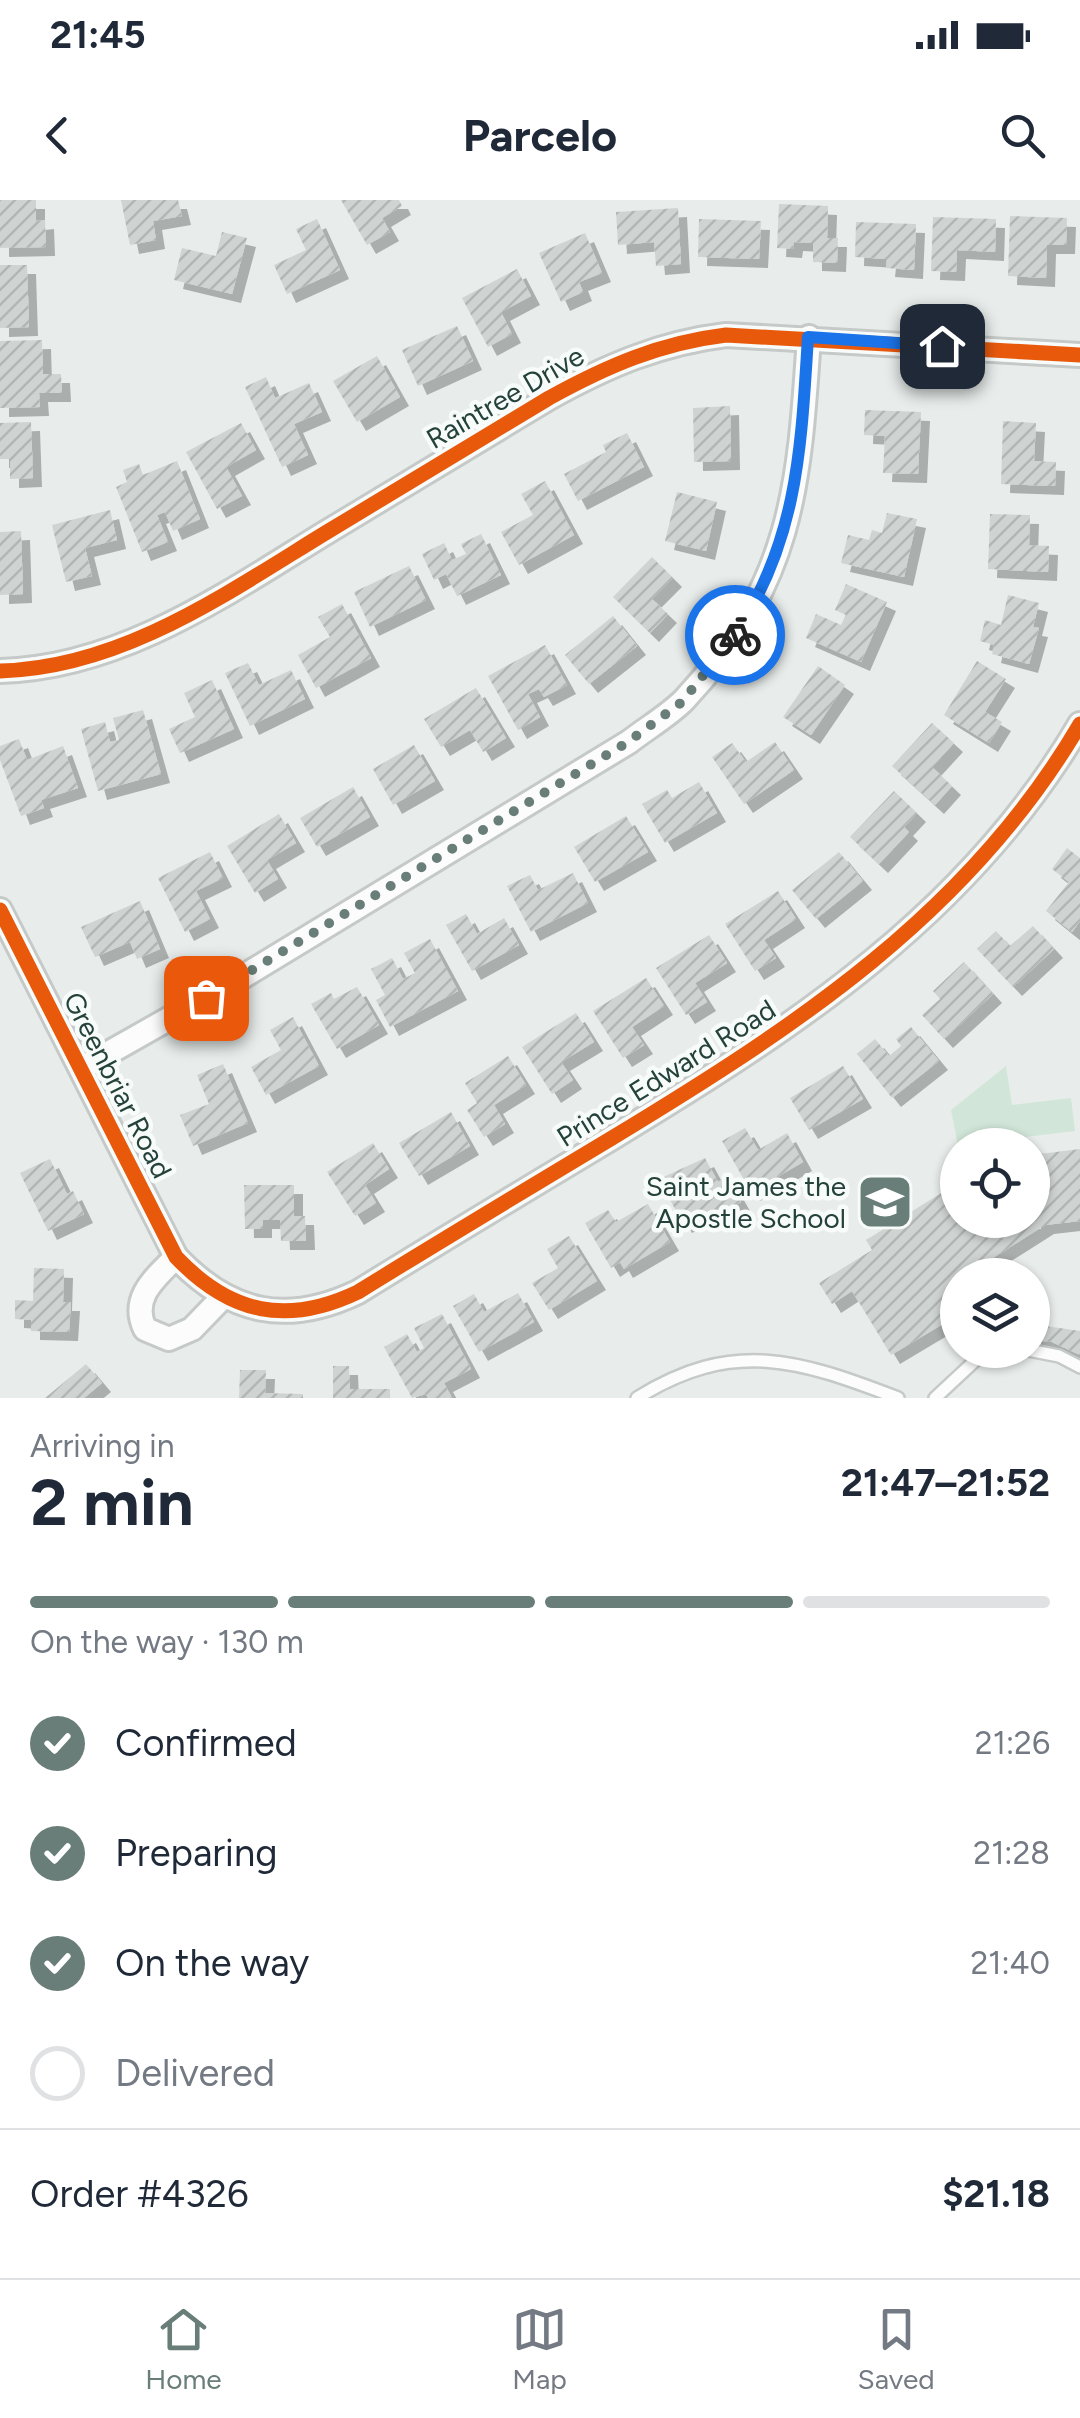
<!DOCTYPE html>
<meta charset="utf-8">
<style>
:root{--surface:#fff;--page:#f6f6f7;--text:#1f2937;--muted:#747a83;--line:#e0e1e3;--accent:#697e78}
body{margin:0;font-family:Figtree,sans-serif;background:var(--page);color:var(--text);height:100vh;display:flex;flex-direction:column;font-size:38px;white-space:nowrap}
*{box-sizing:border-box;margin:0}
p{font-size:32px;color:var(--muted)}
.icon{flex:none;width:55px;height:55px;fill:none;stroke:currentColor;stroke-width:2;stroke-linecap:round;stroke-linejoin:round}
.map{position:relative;height:1198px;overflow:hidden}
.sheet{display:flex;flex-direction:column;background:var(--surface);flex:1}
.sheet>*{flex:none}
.fabs{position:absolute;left:940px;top:928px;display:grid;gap:20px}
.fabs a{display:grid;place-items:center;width:110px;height:110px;border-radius:50%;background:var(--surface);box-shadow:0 2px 8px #0004;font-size:50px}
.pin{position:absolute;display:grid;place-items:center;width:85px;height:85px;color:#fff;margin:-42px;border-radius:20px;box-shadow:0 5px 15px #0006}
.courier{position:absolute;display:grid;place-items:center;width:100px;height:100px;margin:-50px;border:8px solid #1a73e8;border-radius:50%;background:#fff;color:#222;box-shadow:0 2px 12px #0007}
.headline em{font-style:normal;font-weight:700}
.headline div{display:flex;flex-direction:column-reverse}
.headline{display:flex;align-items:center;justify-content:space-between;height:170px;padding:0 30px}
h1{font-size:65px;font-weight:700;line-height:75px}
.bar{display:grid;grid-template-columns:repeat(4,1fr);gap:15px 10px;align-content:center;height:120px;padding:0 30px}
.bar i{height:12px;border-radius:8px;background:var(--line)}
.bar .active{background:var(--accent)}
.bar p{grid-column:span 4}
.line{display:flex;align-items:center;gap:25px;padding:0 30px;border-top:2px solid var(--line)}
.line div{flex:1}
ol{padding:0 30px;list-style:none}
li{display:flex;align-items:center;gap:30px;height:110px}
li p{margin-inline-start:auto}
li .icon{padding:10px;border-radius:50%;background:var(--accent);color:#fff;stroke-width:4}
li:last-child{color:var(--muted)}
li i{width:55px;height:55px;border:5px solid var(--line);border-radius:50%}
.status{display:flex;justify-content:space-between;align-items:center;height:70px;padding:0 50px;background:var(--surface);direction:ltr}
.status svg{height:28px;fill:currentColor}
header{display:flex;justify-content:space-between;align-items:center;height:130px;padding:0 30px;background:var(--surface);font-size:45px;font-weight:700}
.dock{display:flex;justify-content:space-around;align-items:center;height:140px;border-top:2px solid var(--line);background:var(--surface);font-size:28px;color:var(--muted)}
.dock a{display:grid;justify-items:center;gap:5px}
.dock .active{color:var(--accent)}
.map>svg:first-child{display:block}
</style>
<div class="status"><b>21:45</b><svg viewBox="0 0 49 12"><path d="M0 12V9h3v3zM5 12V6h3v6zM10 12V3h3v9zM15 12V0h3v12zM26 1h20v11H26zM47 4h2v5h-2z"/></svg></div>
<header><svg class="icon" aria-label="back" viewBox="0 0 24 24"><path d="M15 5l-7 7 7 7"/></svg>Parcelo<svg class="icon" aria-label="search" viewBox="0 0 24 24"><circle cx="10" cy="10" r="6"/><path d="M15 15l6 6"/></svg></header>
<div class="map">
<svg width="1080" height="1198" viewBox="0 0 1080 1198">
<defs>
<pattern id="building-hatch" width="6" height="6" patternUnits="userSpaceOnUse" patternTransform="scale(2.5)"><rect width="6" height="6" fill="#cfd4d2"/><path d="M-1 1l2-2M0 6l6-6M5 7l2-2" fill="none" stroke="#b2b7b5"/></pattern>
<filter id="shadow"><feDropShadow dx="9" dy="9" stdDeviation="0" flood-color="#0004"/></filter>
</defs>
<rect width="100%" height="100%" fill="#e8edeb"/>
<path fill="#d1e6d8" d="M1006 866 1012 905 1071 898 1075 931 1017 938V945L958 946 951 910Z"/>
<g fill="url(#building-hatch)" filter="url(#shadow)">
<path d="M0 0H36V21L45 20 46 47 0 48Z"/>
<path d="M121 0H178L182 16 153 21 156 40 130 45Z"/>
<path d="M341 0H399L402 6 382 18 390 32 367 45Z"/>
<path d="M779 4 828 6 827 38H838L837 63 813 62V43L794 42 793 49 777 48Z"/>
<path d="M678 8 681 64 656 66 654 42 618 45 616 12Z"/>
<path d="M1010 16 1067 18 1066 45H1047L1046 78 1008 76Z"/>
<path d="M933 17 996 19 995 52 957 50 956 72 931 71Z"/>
<path d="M317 19 340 70 287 94 274 65 306 50 296 29Z"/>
<path d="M699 19 761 21 759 59 698 57Z"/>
<path d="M856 22 916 24 914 70 886 68 887 59 855 57Z"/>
<path d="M222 32 247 38 232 94 174 80 182 48 216 56Z"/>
<path d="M585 33 602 73 579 82 583 92 561 102 539 53Z"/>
<path d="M0 65H27L29 127 0 128Z"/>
<path d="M517 69 531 96 501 112 512 134 488 147 462 98Z"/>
<path d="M457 126 473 161 418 186 402 150Z"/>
<path d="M42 140 43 174H61L62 193H39L40 207 0 208V141Z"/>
<path d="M377 156 400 197 357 222 333 181Z"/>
<path d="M266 177 275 198 309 183 322 212 294 224 308 255 282 267 245 187Z"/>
<path d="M730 206 731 261 694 262 693 208Z"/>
<path d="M865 210 921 212 918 274 883 273 885 236 864 235Z"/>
<path d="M1003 221 1036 223 1034 261 1056 262 1055 286 1001 284Z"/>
<path d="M31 222 33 278 10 279V259H0V223Z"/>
<path d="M241 223 256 250 226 267 242 296 217 309 186 252Z"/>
<path d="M627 233 644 267 578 301 564 274 606 252 603 245Z"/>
<path d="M177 261 200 319 173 331 165 312 157 315 168 342 142 352 116 287 127 282 123 270 139 264 143 275Z"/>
<path d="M545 281 574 335 519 365 501 332 533 315 521 294Z"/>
<path d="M677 292 717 302 706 351 665 341Z"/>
<path d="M110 310 117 340 85 348 92 376 66 382 52 325Z"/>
<path d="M887 313 917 319 904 377 841 363 848 335 869 340 872 330 882 333Z"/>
<path d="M990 314 1030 315 1029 345 1049 346 1048 372 988 369Z"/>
<path d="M21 331 23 394 0 395V332Z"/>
<path d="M481 334 501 375 457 396 446 374 434 380 422 354 444 343 452 360 466 354 461 344Z"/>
<path d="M652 357 673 378 652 399 668 414 650 433 613 397Z"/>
<path d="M409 366 426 400 370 427 354 392Z"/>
<path d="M846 384 887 402 861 462 806 438 816 414 841 425 846 415 835 410Z"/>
<path d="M1008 395 1039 403 1033 427 1039 428 1029 464 992 454 994 445 980 441 985 420 1001 425Z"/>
<path d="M342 404 371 458 316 488 298 455 330 437 318 417Z"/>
<path d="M613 416 637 446 589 484 565 455Z"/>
<path d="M545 445 567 485 544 497 539 489 528 494 540 517 518 530 488 476Z"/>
<path d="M977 461 1006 479 985 512 1002 522 989 543 944 515Z"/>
<path d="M248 463 259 485 291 470 305 499 250 526 225 473Z"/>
<path d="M818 466 845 485 811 535 783 517Z"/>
<path d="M212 480 234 529 180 553 169 529 195 517 184 493Z"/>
<path d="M476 488 506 538 483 552 470 530 441 547 424 519Z"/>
<path d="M143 510 161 574 98 591 81 529 105 522 110 542 119 540 113 518Z"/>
<path d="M932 523 954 543 932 567 952 586 935 605 892 566Z"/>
<path d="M19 539 27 560 63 546 78 588 41 600 44 608 21 616 0 560V546Z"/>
<path d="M775 542 794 570 744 604 712 557 732 543 746 562Z"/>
<path d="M414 545 435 581 393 605 373 569Z"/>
<path d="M699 582 717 613 665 643 642 604 667 590 672 598Z"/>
<path d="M353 587 370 617 317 647 300 618Z"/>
<path d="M894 591 917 613 904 627 909 632 879 664 850 637Z"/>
<path d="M279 614 296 643 267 660 278 679 255 693 227 646Z"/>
<path d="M626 616 648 652 595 682 574 647Z"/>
<path d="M1067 648 1080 658V721L1072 732 1046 711 1069 682 1052 669Z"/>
<path d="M210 652 223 678 196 691 210 719 185 732 158 678Z"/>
<path d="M839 652 863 681 816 719 792 690Z"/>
<path d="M573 673 588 703 531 732 507 686 530 675 538 690Z"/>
<path d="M778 691 796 719 764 740 776 758 755 771 725 724Z"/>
<path d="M140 701 160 749 137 759 130 742 95 757 81 727Z"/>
<path d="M466 714 477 734 504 718 519 745 472 771 446 725Z"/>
<path d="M1033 726 1054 749 1013 787 977 749 996 731 1010 746Z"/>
<path d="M709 735 727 763 695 783 707 802 686 815 656 768Z"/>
<path d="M430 739 458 791 390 827 376 800 385 795 371 769 392 758 403 779 415 773 404 753Z"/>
<path d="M964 762 993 794 944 839 922 815 940 799 933 791Z"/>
<path d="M646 778 664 806 632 827 644 845 623 858 593 811Z"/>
<path d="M357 787 379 825 337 849 311 804 331 793 334 799Z"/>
<path d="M576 813 594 842 561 862 573 880 552 894 522 847Z"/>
<path d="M293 817 319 866 266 895 251 867 281 850 270 830Z"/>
<path d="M911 827 939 861 892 898 857 854 875 839 889 856 901 846 896 839Z"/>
<path d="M508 856 526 885 494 905 505 924 484 937 467 910 477 903 465 883Z"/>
<path d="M223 864 248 923 193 946 180 915 209 904 197 875Z"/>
<path d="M843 866 863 899 809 930 790 898Z"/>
<path d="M451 912 470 946 419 976 399 943Z"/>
<path d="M745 928 758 950 787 933 803 962 751 992 722 941Z"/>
<path d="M373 943 389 969 365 985 376 1003 355 1016 327 972Z"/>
<path d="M1080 949V1021L1045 1025 966 1075H958V1115L891 1155 852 1091 832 1104 819 1083 872 1050 866 1040 946 990 952 1000 958 996V1020H1032V955Z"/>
<path d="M705 958 718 982 727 977 741 1002 708 1021 703 1013 683 1024 659 979Z"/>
<path d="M50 959 67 994 73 991 84 1014 48 1031 20 973Z"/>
<path d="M244 985H294V1016H305L306 1041H281L280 1020H263V1029H245Z"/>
<path d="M648 1004 670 1042 624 1069 620 1062 611 1068 585 1023 608 1010 616 1022Z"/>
<path d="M569 1036 597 1081 549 1110 532 1083 558 1068 547 1049Z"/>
<path d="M34 1068 64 1069 63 1102H71L69 1132 31 1131V1120L15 1119V1100L33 1101Z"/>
<path d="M518 1093 534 1122 479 1152 453 1106 474 1094 484 1112Z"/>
<path d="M442 1114 471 1169 444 1183 452 1198H428L426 1194 412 1198 384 1147 407 1134 417 1152 424 1148 414 1128Z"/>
<path d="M1032 1124 1080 1131V1155L1052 1142 1032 1140Z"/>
<path d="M86 1164 102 1183 84 1198H45Z"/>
<path d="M333 1166H349L350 1189H390V1198H333Z"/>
<path d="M240 1170H266L265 1193 303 1194V1198H239Z"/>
</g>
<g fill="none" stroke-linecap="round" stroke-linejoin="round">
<g stroke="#c5cac8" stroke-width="16">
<g id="lane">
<path d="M1028 1150 1059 1156 1080 1167"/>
<path d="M637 1198C733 1138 799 1160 898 1198"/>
<path d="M935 1198 979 1157 1012 1150"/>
</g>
</g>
<g stroke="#c5cac8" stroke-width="28">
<g id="street">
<path d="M0 471C122 468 227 393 327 332 401 287 475 242 549 198 607 166 660 143 726 135L1080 155"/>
<path d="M0 710 176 1057C230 1114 287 1126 358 1092 442 1040 527 989 612 938 795 827 969 714 1080 524"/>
<path d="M82 868 239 779 629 542C647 528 668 516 684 500 793 383 799 288 809 137"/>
<path d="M176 1057C155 1078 130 1098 145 1129L169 1139 192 1129 222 1098"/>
</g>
</g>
<use href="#lane" stroke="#fcfcfc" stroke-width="11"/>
<use href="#street" stroke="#fcfcfc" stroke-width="22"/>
<g stroke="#f7fbf9" stroke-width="21">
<g id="cycleway">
<path d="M0 471C122 468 227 393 327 332 401 287 475 242 549 198 607 166 660 143 726 135L1080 155"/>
<path d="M0 710 176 1057C230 1114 287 1126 358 1092 442 1040 527 989 612 938 795 827 969 714 1080 524"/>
</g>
</g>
<use href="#cycleway" stroke="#e8590c" stroke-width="15"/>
</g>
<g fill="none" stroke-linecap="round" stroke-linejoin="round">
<path stroke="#697e78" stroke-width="10" stroke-dasharray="0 18" d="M206 798 628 542 682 502 735 435"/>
<path stroke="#1a73e8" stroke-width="12" d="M735 435C798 339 801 248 808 137L942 146"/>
</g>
<defs>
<g id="school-square" transform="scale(2.875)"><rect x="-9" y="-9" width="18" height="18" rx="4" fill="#697e78" stroke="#f7fbf9"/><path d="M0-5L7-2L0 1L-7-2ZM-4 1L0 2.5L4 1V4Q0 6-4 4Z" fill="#fff"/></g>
</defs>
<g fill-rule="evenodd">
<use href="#school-square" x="885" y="1002"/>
</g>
<g text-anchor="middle" stroke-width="9" stroke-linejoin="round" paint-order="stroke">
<g font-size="28" fill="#24423a" stroke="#f7fbf9">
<text transform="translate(505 197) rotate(-30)" y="10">Raintree Drive</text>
<text transform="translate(666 873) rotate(-32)" y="10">Prince Edward Road</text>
<text transform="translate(118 885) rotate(63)" y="10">Greenbriar Road</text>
</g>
<g font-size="28" fill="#24423a" stroke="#f7fbf9" text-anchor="end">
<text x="846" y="996">Saint James the<tspan x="846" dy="32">Apostle School</tspan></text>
</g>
</g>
</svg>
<div class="fabs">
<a><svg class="icon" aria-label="locate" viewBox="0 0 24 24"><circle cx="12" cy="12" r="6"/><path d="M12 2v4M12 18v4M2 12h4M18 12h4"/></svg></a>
<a><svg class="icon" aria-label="layers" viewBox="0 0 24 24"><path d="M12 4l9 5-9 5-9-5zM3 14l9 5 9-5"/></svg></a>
</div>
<div class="pin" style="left:206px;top:798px;background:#ea580c"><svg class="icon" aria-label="bag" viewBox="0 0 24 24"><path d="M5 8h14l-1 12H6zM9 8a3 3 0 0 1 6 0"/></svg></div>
<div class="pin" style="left:942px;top:146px;background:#1f2937"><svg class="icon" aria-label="home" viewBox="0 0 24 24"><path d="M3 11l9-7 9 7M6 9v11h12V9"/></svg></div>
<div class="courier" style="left:735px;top:435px"><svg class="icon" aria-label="bike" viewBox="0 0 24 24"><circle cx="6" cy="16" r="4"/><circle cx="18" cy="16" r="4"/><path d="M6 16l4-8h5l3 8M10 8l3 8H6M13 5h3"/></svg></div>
</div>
<section class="sheet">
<div class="headline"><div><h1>2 min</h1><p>Arriving in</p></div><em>21:47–21:52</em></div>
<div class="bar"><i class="active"></i><i class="active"></i><i class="active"></i><i></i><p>On the way · 130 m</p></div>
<ol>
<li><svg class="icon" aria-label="check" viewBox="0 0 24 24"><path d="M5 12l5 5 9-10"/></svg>Confirmed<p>21:26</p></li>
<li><svg class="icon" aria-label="check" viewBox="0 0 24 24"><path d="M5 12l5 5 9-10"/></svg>Preparing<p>21:28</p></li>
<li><svg class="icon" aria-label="check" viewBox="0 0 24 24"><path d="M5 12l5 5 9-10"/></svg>On the way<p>21:40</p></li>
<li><i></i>Delivered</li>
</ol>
<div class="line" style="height:130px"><div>Order #4326</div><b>$21.18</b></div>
</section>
<nav class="dock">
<a class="active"><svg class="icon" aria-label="home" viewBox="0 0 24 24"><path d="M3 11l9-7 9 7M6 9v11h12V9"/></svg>Home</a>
<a><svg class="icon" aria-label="map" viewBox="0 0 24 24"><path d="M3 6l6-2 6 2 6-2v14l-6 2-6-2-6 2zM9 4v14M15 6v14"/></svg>Map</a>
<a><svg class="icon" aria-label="saved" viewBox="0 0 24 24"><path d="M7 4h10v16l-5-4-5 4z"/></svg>Saved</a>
</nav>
